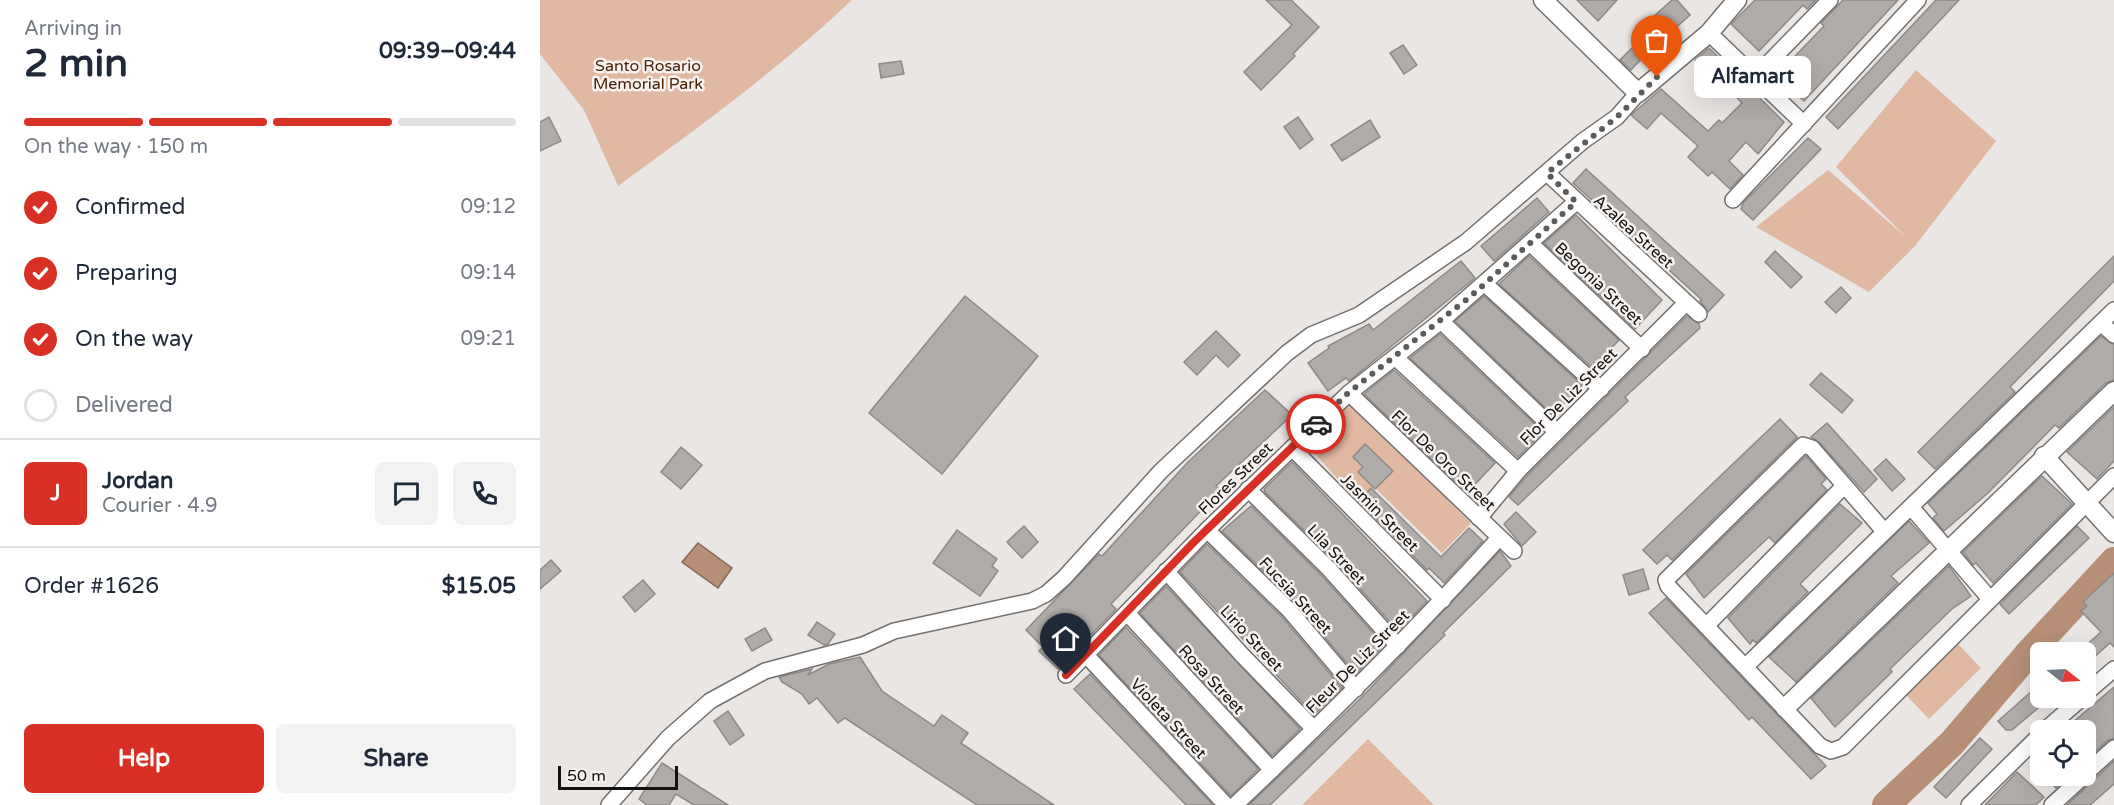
<!DOCTYPE html>
<meta charset="utf-8">
<style>
:root{--surface:#fff;--page:#f2f2f3;--text:#1f2937;--muted:#747a83;--line:#e0e1e3;--accent:#d93025}
body{margin:0;font-family:"Varela Round",sans-serif;background:var(--page);color:var(--text);height:100vh;display:flex;flex-direction:column;font-size:22px;white-space:nowrap}
*{box-sizing:border-box;margin:0}
p{font-size:20px;color:var(--muted)}
.icon{flex:none;width:33px;height:33px;fill:none;stroke:currentColor;stroke-width:2;stroke-linecap:round;stroke-linejoin:round}
.map{position:relative;flex:1;overflow:hidden}
.side{display:flex;flex-direction:column;background:var(--surface);width:540px}
.side>*{flex:none}
.needle{width:39px;rotate:108deg}
.buttons{position:absolute;left:1490px;top:642px;display:grid;gap:12px}
.buttons a{display:grid;place-items:center;width:66px;height:66px;border-radius:9px;background:var(--surface);box-shadow:0 6px 24px #0002;font-size:30px}
.scale{position:absolute;left:18px;bottom:15px;width:120px;box-sizing:border-box;padding-left:6px;border:3px solid #131111;border-top:0;font-size:16px;line-height:21px;white-space:nowrap;color:#131111;-webkit-text-stroke:4px #f7f3f1;paint-order:stroke}
.pin{position:absolute;display:grid;place-items:center;width:51px;height:51px;color:#fff;margin:-62px -26px;border-radius:50% 50% 50% 0;rotate:-45deg;box-shadow:0 0 6px #0007}
.pin .icon{rotate:45deg}
.courier{position:absolute;display:grid;place-items:center;width:60px;height:60px;margin:-30px;border:4px solid #d93025;border-radius:50%;background:#fff;color:#222;box-shadow:0 2px 8px #0007}
.bubble{position:absolute;height:42px;border-radius:9px;background:var(--surface);box-shadow:0 6px 24px #0002;font-size:20px;font-weight:800;line-height:42px;text-align:center}
.head em{font-style:normal;font-weight:800}
.head div{display:flex;flex-direction:column-reverse}
.head{display:flex;align-items:center;justify-content:space-between;height:102px;padding:0 24px}
h1{font-size:39px;font-weight:800;line-height:45px}
.bar{display:grid;grid-template-columns:repeat(4,1fr);gap:9px 6px;align-content:center;height:72px;padding:0 24px}
.bar i{height:8px;border-radius:4px;background:var(--line)}
.bar .selected{background:var(--accent)}
.bar p{grid-column:span 4}
.line{display:flex;align-items:center;gap:15px;padding:0 24px;border-top:2px solid var(--line)}
.line div{flex:1}
.round{display:grid;place-items:center;flex:none;width:63px;height:63px;border-radius:9px;background:var(--page)}
ol{padding:0 24px;list-style:none}
li{display:flex;align-items:center;gap:18px;height:66px}
li p{margin-inline-start:auto}
li .icon{padding:6px;border-radius:50%;background:var(--accent);color:#fff;stroke-width:4}
li:last-child{color:var(--muted)}
li i{width:33px;height:33px;border:3px solid var(--line);border-radius:50%}
.cta{display:flex;gap:12px;margin-top:auto;padding:12px 24px}
.cta a{flex:1;height:69px;border-radius:9px;background:var(--accent);color:#fff;font-size:24px;font-weight:800;line-height:69px;text-align:center}
.cta a+a{background:var(--page);color:var(--text)}
main{display:flex;flex:1;min-height:0}
.map>svg:first-child{display:block}
</style>
<main>
<section class="side">
<div class="head"><div><h1>2 min</h1><p>Arriving in</p></div><em>09:39–09:44</em></div>
<div class="bar"><i class="selected"></i><i class="selected"></i><i class="selected"></i><i></i><p>On the way · 150 m</p></div>
<ol>
<li><svg class="icon" aria-label="check" viewBox="0 0 24 24"><path d="M5 12l5 5 9-10"/></svg>Confirmed<p>09:12</p></li>
<li><svg class="icon" aria-label="check" viewBox="0 0 24 24"><path d="M5 12l5 5 9-10"/></svg>Preparing<p>09:14</p></li>
<li><svg class="icon" aria-label="check" viewBox="0 0 24 24"><path d="M5 12l5 5 9-10"/></svg>On the way<p>09:21</p></li>
<li><i></i>Delivered</li>
</ol>
<div class="line" style="height:108px"><b class="round" style="background:var(--accent);color:#fff">J</b><div><b>Jordan</b><p>Courier · 4.9</p></div><a class="round"><svg class="icon" aria-label="chat" viewBox="0 0 24 24"><path d="M4 5h16v11H9l-5 4z"/></svg></a><a class="round"><svg class="icon" aria-label="phone" viewBox="0 0 24 24"><path d="M5 4h4l2 5-3 2q2 4 5 5l2-3 5 2v4C11 20 4 13 5 4z"/></svg></a></div>
<div class="line" style="height:78px"><div>Order #1626</div><b>$15.05</b></div>
<div class="cta"><a>Help</a><a>Share</a></div>
</section>
<div class="map">
<svg width="1574" height="805" viewBox="0 0 1574 805">
<rect width="100%" height="100%" fill="#e9e6e4"/>
<g fill="#e1b9a2">
<path d="M0 0H312C239 69 159 127 78 186L44 110 0 54Z"/>
<path d="M1376 70 1456 141 1375 246 1329 292 1216 227 1288 170 1366 237 1296 167Z"/>
<path d="M809 402 931 523 902 553 833 486 818 502 762 439Z"/>
<path d="M1417 643 1441 668 1389 719 1365 694Z"/>
<path d="M828 739 894 805H762Z"/>
</g>
<path fill="#b78e76" stroke="#866858" stroke-width="1.5" d="M158 543 192 568 178 588 142 562Z"/>
<g fill="none" stroke-linecap="round" stroke-linejoin="round">
<path stroke="#b78e76" stroke-width="28" d="M1346 805 1412 743 1488 654 1574 561"/>
</g>
<g fill="#b0acaa" stroke="#8e8a88" stroke-width="1.5">
<path d="M726 0H751L779 27 753 54 755 56 721 90 704 72 752 25Z"/>
<path d="M1037 0H1077L1058 21Z"/>
<path d="M1132 0H1137L1150 15 1128 35 1112 18Z"/>
<path d="M1215 0H1276L1267 9 1263 5 1219 51 1191 24Z"/>
<path d="M1303 0H1358L1264 101 1236 76 1284 26 1281 23Z"/>
<path d="M1396 0H1419L1298 129 1286 117Z"/>
<path d="M1097 43 1107 53 1091 70 1080 60Z"/>
<path d="M863 45 877 65 864 74 850 53Z"/>
<path d="M1169 48 1244 122 1218 154 1206 142 1189 161 1203 175 1190 189 1172 172 1168 176 1148 157 1158 146 1121 113 1107 129 1091 115 1121 89 1168 131 1179 120 1182 123 1202 103 1168 68 1165 70 1155 60Z"/>
<path d="M361 61 364 74 341 78 339 64Z"/>
<path d="M9 117 21 141 0 151V122Z"/>
<path d="M758 117 773 139 760 149 744 127Z"/>
<path d="M830 120 840 137 802 161 791 145Z"/>
<path d="M1268 138 1281 149 1213 220 1201 209 1203 203Z"/>
<path d="M1046 169 1184 295 1168 312 1160 301 1162 300 1033 183Z"/>
<path d="M997 198 1009 212 954 261 941 246Z"/>
<path d="M1036 215 1122 300 1095 329 1004 243Z"/>
<path d="M1235 251 1262 277 1251 288 1225 262Z"/>
<path d="M989 256 1079 340 1061 359 1064 361 1055 370 959 284Z"/>
<path d="M1574 256V281L1470 387 1475 392 1395 469 1378 452Z"/>
<path d="M921 261 935 278 809 381 806 378 788 391 768 363 789 348 788 346 829 324 833 330Z"/>
<path d="M1301 287 1311 298 1296 313 1285 302Z"/>
<path d="M425 296 498 356 402 474 329 413Z"/>
<path d="M944 296 1042 385 1013 415 915 321Z"/>
<path d="M1147 316 1159 324 1160 328 1085 397 1088 401 978 505 969 497 985 478Z"/>
<path d="M676 331 700 355 688 367 676 355 657 375 644 362Z"/>
<path d="M900 334 1000 429 996 432 999 436 978 457 870 358Z"/>
<path d="M1561 336 1574 345V380L1566 383 1519 428 1515 425 1448 493 1404 531 1393 518 1397 514 1388 503Z"/>
<path d="M854 370 955 463 927 493 824 394Z"/>
<path d="M1281 373 1313 400 1302 413 1270 385Z"/>
<path d="M725 390 752 415 676 486 681 490 571 604 576 609 518 669 499 651 503 647 486 630 559 554 562 556 648 462Z"/>
<path d="M1574 407V461L1557 479 1527 452Z"/>
<path d="M1240 419 1257 437 1132 560 1127 555 1117 564 1103 550Z"/>
<path d="M1287 423 1337 479 1324 492 1279 442 1271 437Z"/>
<path d="M825 444 853 471 835 489 818 472 823 467 813 457Z"/>
<path d="M141 447 162 465 141 489 121 472Z"/>
<path d="M1266 456 1286 479 1281 484 1287 490 1235 543 1229 537 1164 598 1146 574Z"/>
<path d="M1346 459 1365 479 1352 491 1334 470Z"/>
<path d="M752 462 887 601 858 631 796 562 725 492 724 489Z"/>
<path d="M1502 476 1532 504 1453 583 1436 563 1433 565 1423 552Z"/>
<path d="M831 488 901 557 929 528 943 541 904 583 889 568 887 570 819 501Z"/>
<path d="M1300 504 1322 523 1260 584 1268 592 1216 643 1213 640 1210 644 1188 618Z"/>
<path d="M711 506 782 576 844 645 816 674 756 603 682 531Z"/>
<path d="M976 512 996 532 982 546 964 524Z"/>
<path d="M1369 521 1389 543 1351 576 1358 583 1256 682 1229 657Z"/>
<path d="M484 526 498 542 482 558 467 542Z"/>
<path d="M1537 526 1549 538 1469 614 1460 604Z"/>
<path d="M417 530 457 559 452 566 458 571 440 596 393 563Z"/>
<path d="M667 544 742 617 802 688 774 715 640 572Z"/>
<path d="M960 551 971 566 903 633 905 635 730 805H709L823 696Z"/>
<path d="M11 560 21 571 0 589V570Z"/>
<path d="M1409 566 1431 596 1412 609 1350 669 1352 672 1295 727 1271 698Z"/>
<path d="M1103 569 1109 589 1089 595 1083 575Z"/>
<path d="M1574 573V647L1570 643 1545 665V646L1561 632 1541 611 1547 606 1543 602Z"/>
<path d="M103 580 115 594 95 612 83 597Z"/>
<path d="M626 586 760 729 732 756 600 613Z"/>
<path d="M1126 598 1286 766 1271 779 1212 717 1209 720 1109 613Z"/>
<path d="M277 622 295 634 288 644 284 645 268 635Z"/>
<path d="M586 627 718 769 691 796 559 655Z"/>
<path d="M225 628 232 640 212 651 205 639Z"/>
<path d="M320 657 342 691 394 726 402 715 428 733 421 743 514 805H437L305 718 298 723 277 698 269 704 262 694 242 682 239 677 272 669 268 675 289 664Z"/>
<path d="M550 674 673 805H646L534 689Z"/>
<path d="M1500 684V698H1510L1472 730H1466L1458 721Z"/>
<path d="M1574 687V738L1567 741 1545 761V730H1524Z"/>
<path d="M188 711 204 735 190 745 174 721Z"/>
<path d="M1440 738 1452 749 1406 798 1394 787Z"/>
<path d="M1574 761V784L1550 805H1527Z"/>
<path d="M122 763 188 805H154L136 794 129 805H107L99 799Z"/>
<path d="M1477 772 1504 797 1496 805H1445Z"/>
<path d="M1505 776H1530L1516 788Z"/>
</g>
<g fill="none" stroke-linecap="round" stroke-linejoin="round">
<g stroke="#73706e" stroke-width="18">
<g id="minor">
<path d="M1169 33 1264 124"/>
<path d="M1214 78 1290 0"/>
<path d="M1007 173 1159 314"/>
<path d="M1193 200 1378 0"/>
<path d="M991 244 1102 349"/>
<path d="M945 284 1061 389"/>
<path d="M901 321 1017 432"/>
<path d="M1561 323 1574 335"/>
<path d="M855 357 978 471"/>
<path d="M809 393 974 551"/>
<path d="M752 448 903 600"/>
<path d="M708 489 789 569 858 646"/>
<path d="M1371 507 1450 599"/>
<path d="M939 518 978 471 1146 303"/>
<path d="M667 530 749 610 816 689"/>
<path d="M1344 531 1272 448 1263 445 1126 580 1128 586 1280 746 1291 751 1303 747 1574 476"/>
<path d="M626 571 702 655 774 729"/>
<path d="M587 613 732 770"/>
<path d="M1166 626 1304 486"/>
<path d="M547 656 686 805"/>
<path d="M1206 666 1574 310"/>
<path d="M526 675 667 530 809 393 901 321 1036 202"/>
<path d="M1545 694 1574 669"/>
<path d="M1505 730 1542 698"/>
<path d="M1545 774 1574 748"/>
<path d="M69 805 128 738 170 701 225 671 323 645 354 631 492 601 506 594 524 578 621 471 747 353 771 335 819 315 926 242 1043 141 1077 117 1098 93"/>
<path d="M695 805C786 719 875 631 959 538"/>
<path d="M1429 805 1500 735"/>
<path d="M1512 805 1544 776"/>
</g>
</g>
<g stroke="#73706e" stroke-width="21">
<g id="tertiary">
<path d="M1003 0 1098 93 1169 33 1197 0"/>
<path d="M1504 456 1574 533"/>
<path d="M1245 708 1574 391"/>
</g>
</g>
<use href="#minor" stroke="#fff" stroke-width="15"/>
<use href="#tertiary" stroke="#fff" stroke-width="18"/>
</g>
<g fill="none" stroke-linecap="round" stroke-linejoin="round">
<path stroke="#5e5c5b" stroke-width="6" stroke-dasharray="0 10.8" d="M776 424 808 393 931 296 1036 202 1007 173 1077 117 1117 77"/>
<path stroke="#d93025" stroke-width="8" d="M526 675 653 543 776 424"/>
</g>
<g text-anchor="middle" stroke-width="5" stroke-linejoin="round" paint-order="stroke">
<g font-size="16" fill="#4b2205" stroke="#f7f3f1">
<text x="108" y="71">Santo Rosario<tspan x="108" dy="18">Memorial Park</tspan></text>
</g>
<g font-size="16" fill="#131111" stroke="#f7f3f1">
<text transform="translate(1094 231) rotate(42)" y="6">Azalea Street</text>
<text transform="translate(1059 283) rotate(43)" y="6">Begonia Street</text>
<text transform="translate(1028 396) rotate(-45)" y="6">Flor De Liz Street</text>
<text transform="translate(904 460) rotate(44)" y="6">Flor De Oro Street</text>
<text transform="translate(695 478) rotate(-44)" y="6">Flores Street</text>
<text transform="translate(840 512) rotate(45)" y="6">Jasmin Street</text>
<text transform="translate(797 554) rotate(46)" y="6">Lila Street</text>
<text transform="translate(756 595) rotate(47)" y="6">Fucsia Street</text>
<text transform="translate(712 638) rotate(47)" y="6">Lirio Street</text>
<text transform="translate(817 661) rotate(-45)" y="6">Fleur De Liz Street</text>
<text transform="translate(672 679) rotate(47)" y="6">Rosa Street</text>
<text transform="translate(629 718) rotate(47)" y="6">Violeta Street</text>
</g>
</g>
</svg>
<div class="buttons">
<a><svg class="needle" viewBox="-14 -14 28 28"><path d="M0-13l5 13h-10z" fill="#e53935"/><path d="M0 13l5-13h-10z" fill="#747a83"/></svg></a>
<a><svg class="icon" aria-label="locate" viewBox="0 0 24 24"><circle cx="12" cy="12" r="6"/><path d="M12 2v4M12 18v4M2 12h4M18 12h4"/></svg></a>
</div>
<div class="scale">50 m</div>
<div class="pin" style="left:1117px;top:77px;background:#ea580c"><svg class="icon" aria-label="bag" viewBox="0 0 24 24"><path d="M5 8h14l-1 12H6zM9 8a3 3 0 0 1 6 0"/></svg></div>
<div class="pin" style="left:526px;top:675px;background:#1f2937"><svg class="icon" aria-label="home" viewBox="0 0 24 24"><path d="M3 11l9-7 9 7M6 9v11h12V9"/></svg></div>
<div class="courier" style="left:776px;top:424px"><svg class="icon" aria-label="car" viewBox="0 0 24 24"><path d="M5 17H2v-5l4-1 3-4h7l3 4 3 1v5h-3M9 17h6M6 11h13"/><circle cx="7" cy="17" r="2"/><circle cx="17" cy="17" r="2"/></svg></div>
<div class="bubble" style="left:1154px;top:56px;width:117px">Alfamart</div>
</div>
</main>
